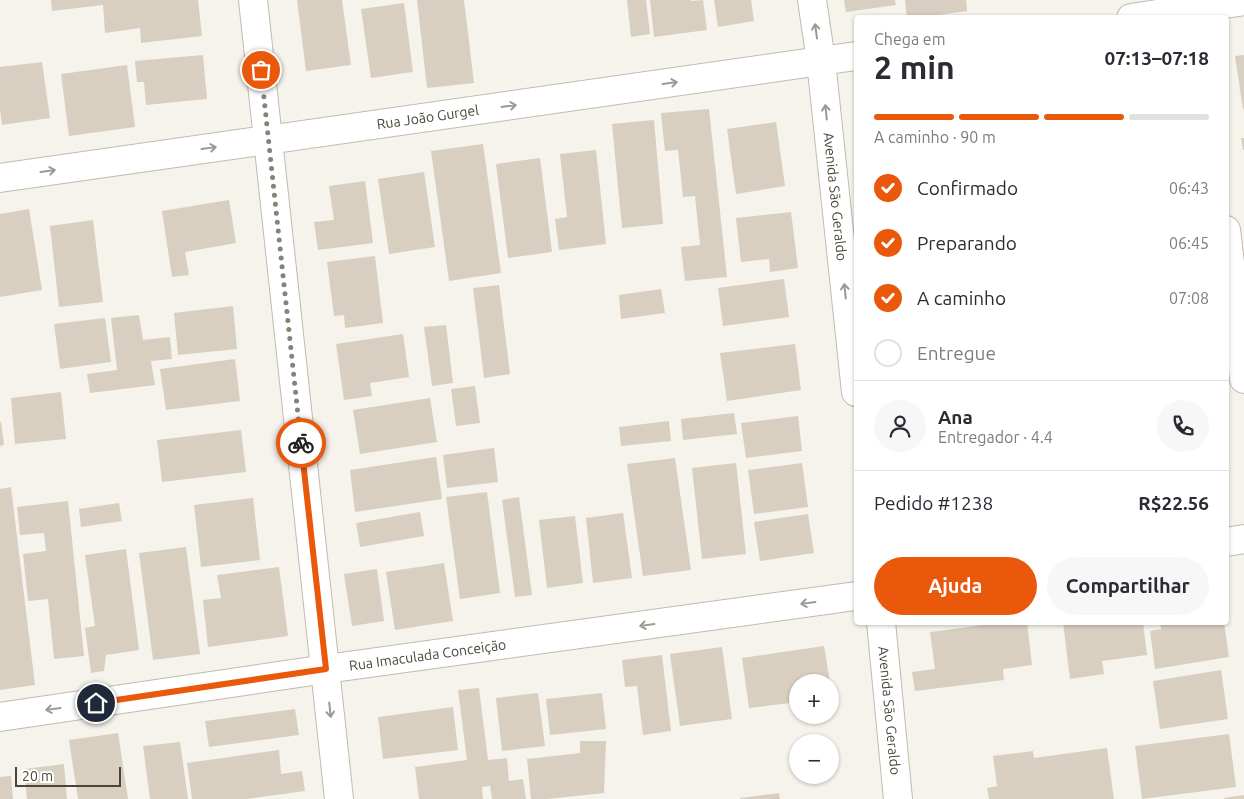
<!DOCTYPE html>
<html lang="pt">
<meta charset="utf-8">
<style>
:root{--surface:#fff;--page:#f7f7f7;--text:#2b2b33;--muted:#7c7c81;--line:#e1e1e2;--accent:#ea580c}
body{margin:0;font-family:Ubuntu,sans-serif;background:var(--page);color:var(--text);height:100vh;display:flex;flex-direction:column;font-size:19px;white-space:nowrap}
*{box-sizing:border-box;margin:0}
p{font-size:16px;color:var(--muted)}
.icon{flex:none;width:28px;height:28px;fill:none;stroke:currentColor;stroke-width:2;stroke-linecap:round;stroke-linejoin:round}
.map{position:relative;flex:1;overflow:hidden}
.sheet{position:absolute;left:854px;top:15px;width:375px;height:610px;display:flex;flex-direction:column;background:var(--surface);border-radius:5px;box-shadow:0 1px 4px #0004}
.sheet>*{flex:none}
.buttons{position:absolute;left:789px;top:674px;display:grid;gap:10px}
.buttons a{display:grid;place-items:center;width:50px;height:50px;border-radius:50%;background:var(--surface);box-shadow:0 1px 4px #0004;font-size:25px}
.scale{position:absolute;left:15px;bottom:12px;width:106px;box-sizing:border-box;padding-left:5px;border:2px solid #4b4439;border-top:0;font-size:14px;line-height:18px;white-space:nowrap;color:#4b4439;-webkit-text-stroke:4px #fff;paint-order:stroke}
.pin{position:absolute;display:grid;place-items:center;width:42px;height:42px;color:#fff;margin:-21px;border:2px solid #fff;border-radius:50%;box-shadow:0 1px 5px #0007}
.courier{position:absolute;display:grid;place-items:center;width:50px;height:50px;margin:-25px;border:4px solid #ea580c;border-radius:50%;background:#fff;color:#222;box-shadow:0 1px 6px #0007}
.head em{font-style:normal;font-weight:700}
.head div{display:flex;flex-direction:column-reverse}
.head{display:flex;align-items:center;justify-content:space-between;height:85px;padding:0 20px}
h1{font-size:32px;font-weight:700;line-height:38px}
.bar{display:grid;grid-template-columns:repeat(4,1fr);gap:8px 5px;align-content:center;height:60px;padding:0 20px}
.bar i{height:6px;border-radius:4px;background:var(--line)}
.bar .on{background:var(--accent)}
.bar p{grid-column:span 4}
.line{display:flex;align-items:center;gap:12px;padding:0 20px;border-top:1px solid var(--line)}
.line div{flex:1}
.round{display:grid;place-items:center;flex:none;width:52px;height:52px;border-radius:26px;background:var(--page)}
ol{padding:0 20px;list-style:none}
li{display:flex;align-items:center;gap:15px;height:55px}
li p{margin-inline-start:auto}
li .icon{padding:5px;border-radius:50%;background:var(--accent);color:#fff;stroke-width:4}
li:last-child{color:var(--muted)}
li i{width:28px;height:28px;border:2px solid var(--line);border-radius:50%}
.cta{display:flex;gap:10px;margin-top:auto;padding:10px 20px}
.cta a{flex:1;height:58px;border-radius:30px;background:var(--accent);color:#fff;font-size:20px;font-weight:700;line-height:58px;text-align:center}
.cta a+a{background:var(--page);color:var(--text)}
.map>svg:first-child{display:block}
</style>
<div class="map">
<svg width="1244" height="799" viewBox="0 0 1244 799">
<rect width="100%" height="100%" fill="#f6f3ec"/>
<g fill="#d8cfc1">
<path d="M51 0H198L202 36 141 43 140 28 105 33 103 5 52 11Z"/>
<path d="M297 0H342L351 65 306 71Z"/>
<path d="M417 0H464L474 83 427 88Z"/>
<path d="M627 0H646L650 34 631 37Z"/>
<path d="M650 0H691V1L703 0 707 30 654 37Z"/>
<path d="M714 0H751L754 21 718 27Z"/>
<path d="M844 0H895L896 5 846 12Z"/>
<path d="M905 0H966L967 11 916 18H907Z"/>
<path d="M404 3 413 72 371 78 361 9Z"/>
<path d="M203 55 207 99 146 105 144 82H137L135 61Z"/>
<path d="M1244 55V109H1243L1235 56Z"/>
<path d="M42 62 50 118 2 125 0 109V67Z"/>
<path d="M127 65 135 127 69 136 61 74Z"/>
<path d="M709 109 727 277 685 281 681 247 700 245 695 196 683 197 678 150 665 151 661 113Z"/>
<path d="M654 120 663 224 622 228 612 124Z"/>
<path d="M776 122 785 186 736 194 727 129Z"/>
<path d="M1241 138H1244V150H1243Z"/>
<path d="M483 144 501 273 449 281 431 151Z"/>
<path d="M596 150 606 244 559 250 555 219 567 217 560 154Z"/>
<path d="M540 158 552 252 508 258 496 164Z"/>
<path d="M424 172 435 247 389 254 378 179Z"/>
<path d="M365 181 373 243 318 250 314 222 334 220 329 186Z"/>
<path d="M229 200 236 243 185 252 189 275 172 277 162 211Z"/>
<path d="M29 209 42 290 0 297V214Z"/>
<path d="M791 212 798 268 770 272 769 259 741 262 736 218Z"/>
<path d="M93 220 103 302 59 307 50 226Z"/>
<path d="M375 256 383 323 345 328 344 315 334 316 327 262Z"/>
<path d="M784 279 789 317 723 326 718 288Z"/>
<path d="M499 285 510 374 484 378 473 288Z"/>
<path d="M661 289 665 313 621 319 619 295Z"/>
<path d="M233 306 237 349 178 355 174 313Z"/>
<path d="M139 315 143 340 170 337 172 359 151 361 155 385 90 393 87 374 117 370 111 318Z"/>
<path d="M105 318 111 362 60 369 54 324Z"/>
<path d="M446 325 453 383 432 386 424 327Z"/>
<path d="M403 334 409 377 370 383 372 396 344 400 336 344Z"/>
<path d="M795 344 801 390 727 401 720 353Z"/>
<path d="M235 359 240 401 166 410 160 369Z"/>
<path d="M475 386 480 423 456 426 451 389Z"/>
<path d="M61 392 66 439 15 444 11 398Z"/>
<path d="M430 398 437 442 360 454 353 410Z"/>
<path d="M734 413 737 434 683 440 681 419Z"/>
<path d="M798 416 802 451 746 458 741 423Z"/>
<path d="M669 421 671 441 621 446 619 427Z"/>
<path d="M0 422H1L4 445 0 446Z"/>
<path d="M241 430 246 472 162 482 157 440Z"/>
<path d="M494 448 498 482 447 488 443 455Z"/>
<path d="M436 457 442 499 355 512 350 470Z"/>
<path d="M675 458 691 570 643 576 627 464Z"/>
<path d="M736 463 746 554 702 559 692 468Z"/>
<path d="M802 463 808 507 754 514 748 470Z"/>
<path d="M11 487 35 685 0 690V489Z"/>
<path d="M487 492 500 593 460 599 446 497Z"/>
<path d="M519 497 532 595 515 597 502 500Z"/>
<path d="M253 498 260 560 201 567 194 505Z"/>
<path d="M68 501 84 656 54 659 48 599 28 601 23 554 46 551 44 533 20 535 17 507Z"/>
<path d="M119 503 122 521 81 527 79 509Z"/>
<path d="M420 512 424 536 360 547 356 523Z"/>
<path d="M623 513 632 578 593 583 586 518Z"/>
<path d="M808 514 814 553 760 561 754 522Z"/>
<path d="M575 516 583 583 547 588 539 520Z"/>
<path d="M186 547 200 654 153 660 139 553Z"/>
<path d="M126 549 139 650 106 655 104 671 91 673 85 628 95 626 85 555Z"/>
<path d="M444 563 453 621 395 630 386 572Z"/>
<path d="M279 567 288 636 208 647 203 600 221 598 217 575Z"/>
<path d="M377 569 384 621 352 626 344 574Z"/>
<path d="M1006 622H1027L1032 665 1003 669 1004 680 915 691 912 672 935 669 930 632Z"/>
<path d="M1063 622H1143L1147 655 1102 661 1104 674 1070 679Z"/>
<path d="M1160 622H1224L1229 657 1155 669 1150 631 1161 629Z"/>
<path d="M824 646 830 682H798V702L749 708 742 658Z"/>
<path d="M722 647 732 719 680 726 670 654Z"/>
<path d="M662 655 671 731 643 735 637 686 625 687 622 660Z"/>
<path d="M1221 670 1228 719 1160 729 1153 681Z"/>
<path d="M479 688 488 760 507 758 509 781 523 779 526 799H492L490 786 482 787 483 799H419L415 767 467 760 458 690Z"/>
<path d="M538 693 545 746 502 751 496 698Z"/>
<path d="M602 693 606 729 550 735 546 699Z"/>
<path d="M453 707 458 750 383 759 378 717Z"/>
<path d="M295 709 299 735 209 747 205 721Z"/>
<path d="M118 733 128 799H78L69 740Z"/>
<path d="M1229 734 1236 787 1142 799 1135 746Z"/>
<path d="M580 741H606L604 793 548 799H531L527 759 580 753Z"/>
<path d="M180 742 188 799H150L143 746Z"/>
<path d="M1107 748 1114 799H989L987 788 997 786 993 756 1033 751 1034 758Z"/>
<path d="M279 750 281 774 302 771 305 791 246 799H192L187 763Z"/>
<path d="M64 764 67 799H27L24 769Z"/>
<path d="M11 776 13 799H0V777Z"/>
<path d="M779 793 780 799H740V798Z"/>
<path d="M1244 795V799H1224V798Z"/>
</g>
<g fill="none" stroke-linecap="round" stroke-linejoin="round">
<g stroke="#c2bbae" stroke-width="30">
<g id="minor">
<path d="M253 0 339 799"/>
<path id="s1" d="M812 0 821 61 856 392"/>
<path d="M1131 18 1244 1"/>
<path id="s2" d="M0 178 856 56"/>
<path d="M1226 230 1244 379"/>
<path d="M1226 542 1244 539"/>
<path id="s3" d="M881 622 898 799"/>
<path id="s4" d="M0 717 326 669 856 596"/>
</g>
</g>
<use href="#minor" stroke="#fff" stroke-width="28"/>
</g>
<defs><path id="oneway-shaft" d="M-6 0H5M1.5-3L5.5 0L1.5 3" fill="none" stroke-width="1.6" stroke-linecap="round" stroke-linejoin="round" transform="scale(1.25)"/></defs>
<g stroke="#9c9892">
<use href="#oneway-shaft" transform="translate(816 31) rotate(-98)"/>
<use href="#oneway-shaft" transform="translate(670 83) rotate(-8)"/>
<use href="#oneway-shaft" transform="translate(509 106) rotate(-8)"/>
<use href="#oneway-shaft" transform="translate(826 112) rotate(-96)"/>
<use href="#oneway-shaft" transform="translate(209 148) rotate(-8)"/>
<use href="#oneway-shaft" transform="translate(48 171) rotate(-8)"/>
<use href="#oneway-shaft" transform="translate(845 291) rotate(-96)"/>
<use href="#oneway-shaft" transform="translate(808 603) rotate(172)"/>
<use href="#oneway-shaft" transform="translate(647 625) rotate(172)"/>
<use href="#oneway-shaft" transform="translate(53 709) rotate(172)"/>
<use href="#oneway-shaft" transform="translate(330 710) rotate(84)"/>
</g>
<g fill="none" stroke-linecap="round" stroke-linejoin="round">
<path stroke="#878178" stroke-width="5" stroke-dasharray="0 9" d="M261 70 301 443"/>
<path stroke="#ea580c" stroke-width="6" d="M96 703 326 669 301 443"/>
</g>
<g text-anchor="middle" stroke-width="4" stroke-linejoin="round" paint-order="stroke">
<g font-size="14" fill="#4b4439" stroke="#fff">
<text dy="5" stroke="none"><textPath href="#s2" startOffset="432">Rua João Gurgel</textPath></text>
<text dy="5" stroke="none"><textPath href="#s1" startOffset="198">Avenida São Geraldo</textPath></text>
<text dy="5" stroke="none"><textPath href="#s4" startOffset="432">Rua Imaculada Conceição</textPath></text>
<text dy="5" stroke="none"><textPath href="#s3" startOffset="89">Avenida São Geraldo</textPath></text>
</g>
</g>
</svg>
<div class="buttons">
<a>+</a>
<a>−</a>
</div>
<div class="scale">20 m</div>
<div class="pin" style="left:261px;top:70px;background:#ea580c"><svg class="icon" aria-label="bag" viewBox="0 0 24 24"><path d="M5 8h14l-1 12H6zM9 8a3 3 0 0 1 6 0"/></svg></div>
<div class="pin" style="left:96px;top:703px;background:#1f2937"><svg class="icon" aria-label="home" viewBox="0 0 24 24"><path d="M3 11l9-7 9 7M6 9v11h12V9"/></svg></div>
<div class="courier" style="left:301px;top:443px"><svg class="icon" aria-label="bike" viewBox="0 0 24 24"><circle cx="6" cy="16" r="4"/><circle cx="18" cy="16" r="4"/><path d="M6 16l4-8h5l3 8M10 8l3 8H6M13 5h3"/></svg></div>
<section class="sheet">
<div class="head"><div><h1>2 min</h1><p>Chega em</p></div><em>07:13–07:18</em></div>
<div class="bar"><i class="on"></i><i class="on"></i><i class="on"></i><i></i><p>A caminho · 90 m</p></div>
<ol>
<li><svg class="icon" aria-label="check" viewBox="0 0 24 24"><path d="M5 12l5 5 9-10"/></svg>Confirmado<p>06:43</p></li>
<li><svg class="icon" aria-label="check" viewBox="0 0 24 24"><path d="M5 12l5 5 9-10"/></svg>Preparando<p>06:45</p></li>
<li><svg class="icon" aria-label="check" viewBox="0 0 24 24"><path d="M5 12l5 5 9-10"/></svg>A caminho<p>07:08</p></li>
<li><i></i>Entregue</li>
</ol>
<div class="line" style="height:90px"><a class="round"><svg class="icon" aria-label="person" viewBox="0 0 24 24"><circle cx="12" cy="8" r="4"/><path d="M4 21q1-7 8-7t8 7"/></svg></a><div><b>Ana</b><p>Entregador · 4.4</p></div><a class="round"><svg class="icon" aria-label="phone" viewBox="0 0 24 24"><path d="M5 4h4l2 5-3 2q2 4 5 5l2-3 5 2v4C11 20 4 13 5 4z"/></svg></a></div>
<div class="line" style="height:65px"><div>Pedido #1238</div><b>R$22.56</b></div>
<div class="cta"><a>Ajuda</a><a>Compartilhar</a></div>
</section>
</div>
